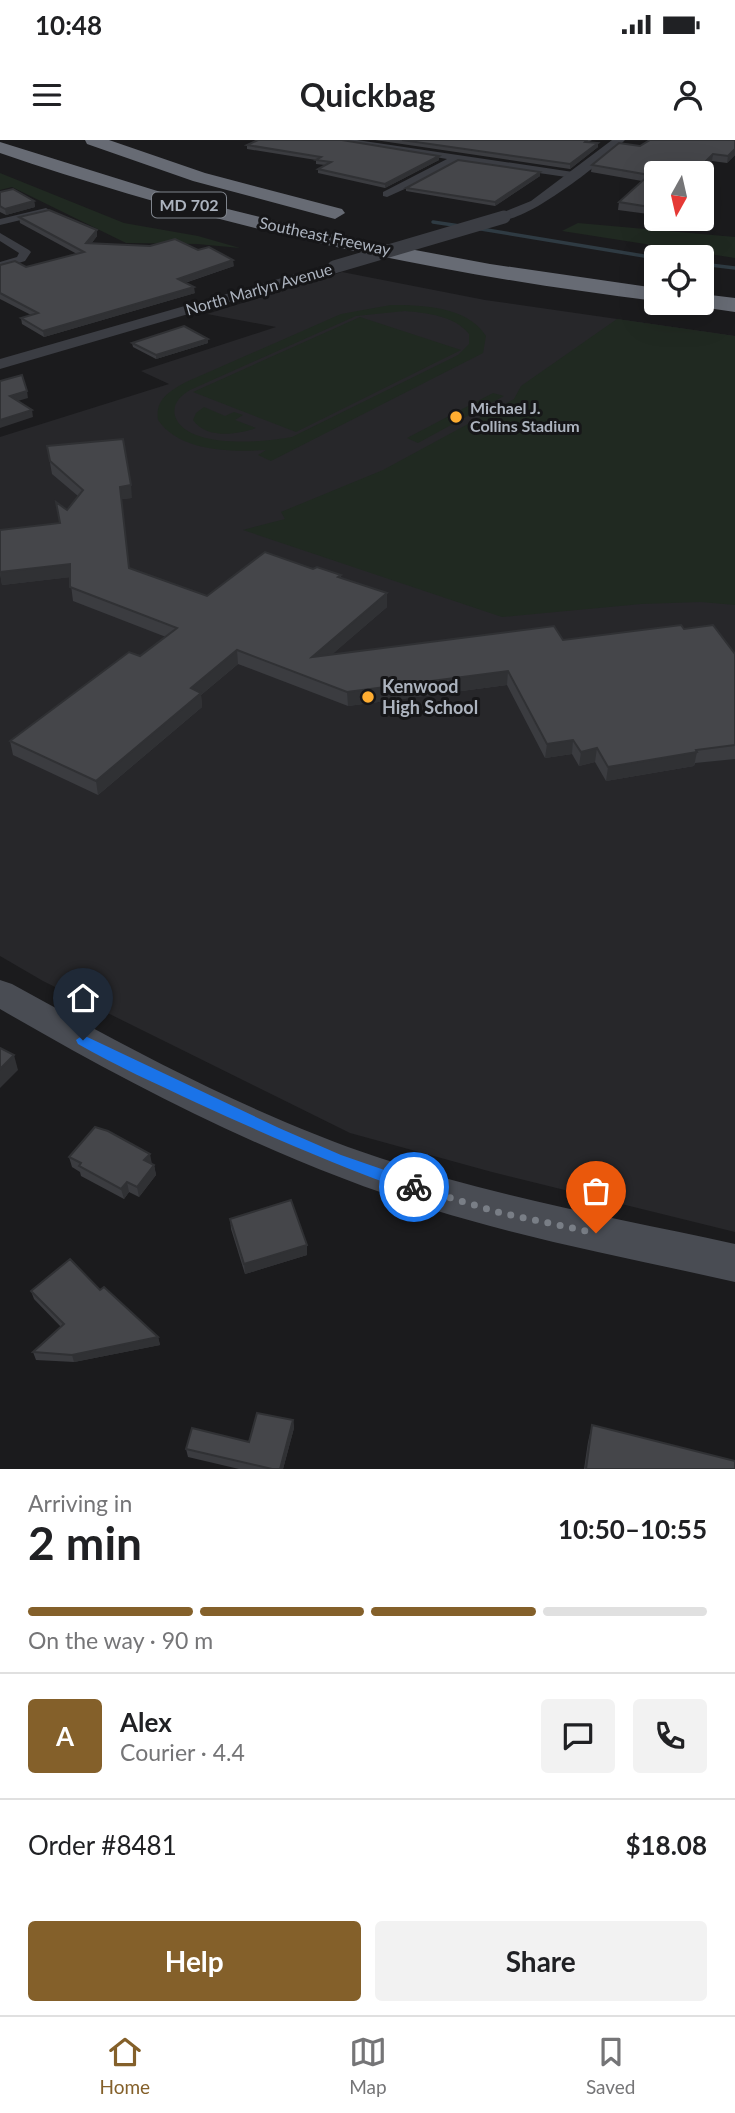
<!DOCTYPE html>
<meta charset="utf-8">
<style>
:root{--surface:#fff;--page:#f2f2f2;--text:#202124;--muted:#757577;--line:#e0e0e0;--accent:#84602a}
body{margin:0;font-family:Lato,sans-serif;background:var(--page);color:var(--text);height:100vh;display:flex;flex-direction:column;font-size:26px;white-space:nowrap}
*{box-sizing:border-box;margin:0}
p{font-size:23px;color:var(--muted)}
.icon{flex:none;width:38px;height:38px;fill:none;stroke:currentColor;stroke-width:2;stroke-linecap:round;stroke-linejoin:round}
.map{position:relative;height:1329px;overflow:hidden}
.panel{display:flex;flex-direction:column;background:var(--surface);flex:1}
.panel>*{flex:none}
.needle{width:46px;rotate:188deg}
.buttons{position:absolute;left:644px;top:21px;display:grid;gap:14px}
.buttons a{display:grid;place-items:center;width:70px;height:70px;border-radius:7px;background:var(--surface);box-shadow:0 7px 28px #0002;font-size:35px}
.pin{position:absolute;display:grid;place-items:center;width:60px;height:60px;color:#fff;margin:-72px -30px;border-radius:50% 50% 50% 0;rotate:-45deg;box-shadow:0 0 7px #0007}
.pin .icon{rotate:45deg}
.courier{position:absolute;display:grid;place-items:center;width:70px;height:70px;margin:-35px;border:5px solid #1a73e8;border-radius:50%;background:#fff;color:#222;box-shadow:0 2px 9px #0007}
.summary em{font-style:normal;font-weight:700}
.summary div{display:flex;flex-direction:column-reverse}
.summary{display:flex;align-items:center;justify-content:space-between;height:119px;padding:0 28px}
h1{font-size:46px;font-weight:700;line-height:52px}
.bar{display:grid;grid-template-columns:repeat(4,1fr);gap:10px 7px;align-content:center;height:84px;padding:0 28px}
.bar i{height:9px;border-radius:5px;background:var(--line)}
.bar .current{background:var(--accent)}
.bar p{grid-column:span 4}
.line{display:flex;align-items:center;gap:18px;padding:0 28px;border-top:2px solid var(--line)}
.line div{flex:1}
.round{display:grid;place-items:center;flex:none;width:74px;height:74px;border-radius:7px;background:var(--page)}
.action{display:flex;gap:14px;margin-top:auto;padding:14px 28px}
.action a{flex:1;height:80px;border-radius:7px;background:var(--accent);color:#fff;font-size:28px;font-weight:700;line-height:80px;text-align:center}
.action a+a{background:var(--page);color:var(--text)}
.status{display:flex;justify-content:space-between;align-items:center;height:49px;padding:0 35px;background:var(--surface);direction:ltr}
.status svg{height:19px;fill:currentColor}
header{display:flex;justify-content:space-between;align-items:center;height:91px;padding:0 28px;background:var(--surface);font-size:32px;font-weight:700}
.tabs{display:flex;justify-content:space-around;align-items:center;height:98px;border-top:2px solid var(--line);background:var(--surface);font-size:19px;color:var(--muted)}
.tabs a{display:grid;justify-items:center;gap:4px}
.tabs .current{color:var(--accent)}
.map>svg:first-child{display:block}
</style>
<div class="status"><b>10:48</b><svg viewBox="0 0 49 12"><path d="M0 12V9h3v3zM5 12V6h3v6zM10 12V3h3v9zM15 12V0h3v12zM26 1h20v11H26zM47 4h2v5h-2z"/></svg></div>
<header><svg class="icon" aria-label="menu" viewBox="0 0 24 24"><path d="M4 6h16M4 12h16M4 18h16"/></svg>Quickbag<svg class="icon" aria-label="person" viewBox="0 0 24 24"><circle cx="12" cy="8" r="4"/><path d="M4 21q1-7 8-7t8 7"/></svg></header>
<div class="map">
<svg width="735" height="1329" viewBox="0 0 735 1329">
<rect width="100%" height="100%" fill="#1b1b1d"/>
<path fill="#27272a" d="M342 132 485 160 735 196V1092L492 1032 350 993 43 841 0 816V297L169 244 141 231 276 187 207 174Z"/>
<g fill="#202921" fill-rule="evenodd">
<path d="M0 33 124 83 198 96 240 108 197 104 126 103 12 47 0 50Z"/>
<path d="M578 83 735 97V118L562 91Z"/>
<path d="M391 165C422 165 467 166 486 196L483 213 271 321 258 315 266 310C231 312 180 312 158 280 155 259 170 251 186 242L341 174ZM405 171C427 173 455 176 469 194V204L458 215 292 297C266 302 186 310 175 276 172 264 180 256 190 250L356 176Z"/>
<path d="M360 177 461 210 296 292 193 252Z"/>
<path d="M617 179 735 196V465L701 462 641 464 502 477 243 390 285 379 281 372 383 330 514 259 521 246Z"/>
<path d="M493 253 504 256 418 303 407 298Z"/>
<path d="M204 267 225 276 234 272 243 275 235 280 256 288C237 295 206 299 193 280L196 273Z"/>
</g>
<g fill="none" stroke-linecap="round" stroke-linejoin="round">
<g stroke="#2f3b43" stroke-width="3.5">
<path d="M433 82 460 86"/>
<path d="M475 88 656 118"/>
<path d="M702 124 735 128"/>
</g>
<g fill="#3b3d43" fill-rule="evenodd">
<path d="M334 0H357L573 32 578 35 573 38 457 21 418 43 387 57 383 56V52L447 19Z"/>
<path d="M46 68 51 71 50 73 0 85V79Z"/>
<path d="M0 93 29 110 31 112 25 121 0 129V122L17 117 19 113 0 101Z"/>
</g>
<g fill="#3b3d43" fill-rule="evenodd">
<path d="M612 0H625C606 20 525 84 499 80V74L531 61Z"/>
<path d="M334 123 339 124V130L0 229V219Z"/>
</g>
<path fill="#494c53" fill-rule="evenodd" d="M0 840 12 844C130 909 251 975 380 1018 496 1057 616 1078 735 1104V1142C634 1119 531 1100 431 1069 279 1022 138 949 0 869Z"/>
<g fill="#676b74" fill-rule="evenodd">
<path d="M85 0H109L205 33 342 69 345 73 335 79 193 41 87 4Z"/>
<path d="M0 2 167 54 324 93 490 124 656 148V161C433 134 213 86 0 13Z"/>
<path d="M702 154 735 158V172L694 166 692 163H702Z"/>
</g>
<path stroke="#3b3d43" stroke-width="13" d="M334 127 504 77"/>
</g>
<g fill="#3b3c40">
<path d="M375 0H592L589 2 598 3V7L570 29Z"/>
<path d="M735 0V15L727 23 712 21 656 33V75L618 70 619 62 642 41 591 32 592 25 640 6Z"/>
<path d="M247 5 439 16V20L385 48 318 33V29L325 25 316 24V20L247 9Z"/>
<path d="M540 32V36L495 66 406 51V48Z"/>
<path d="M0 52 34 61 35 67 6 75 0 72Z"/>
<path d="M19 77 97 90V96L91 104 234 126 185 143 195 153 44 197 22 184 21 178 31 175 0 159V125L26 127 77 114 20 83Z"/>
<path d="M208 199V203L156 219 133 207 132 203Z"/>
<path d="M47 306 132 358 121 359 129 428 207 456 313 429 341 435V438L387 467 331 515 563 500 684 489 735 514V619L695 623 694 626 606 641 595 622 579 626 572 614 545 618 507 545 348 566 238 524 201 555 202 567 98 655 13 615 10 601 140 516 166 497 73 461 70 437 2 445 0 433V390L60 383 67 370 78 356 52 334Z"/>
<path d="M69 1017 151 1024 154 1025 156 1035 139 1057 129 1052 124 1059 81 1036 80 1032 72 1027Z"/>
<path d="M230 1079 307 1115 245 1134 231 1089Z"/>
<path d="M100 1150 158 1197 160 1205 74 1222 36 1220 33 1212 61 1187 34 1159 31 1151Z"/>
<path d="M293 1280 294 1288 283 1329H239L188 1317 186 1309 249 1302Z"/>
<path d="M592 1285 735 1329H584L588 1302Z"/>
</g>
<g fill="#303134">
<path d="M598 3V7L570 29V24Z"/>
<path d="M735 9V15L727 23 728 16Z"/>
<path d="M713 14 712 21 700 33H694Z"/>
<path d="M439 16V20L385 48V44Z"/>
<path d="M540 32V36L495 66V62Z"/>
<path d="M34 61 35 67 6 75 5 69Z"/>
<path d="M97 90V96L87 109 86 103Z"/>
<path d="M233 120 234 126 178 145V139Z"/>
<path d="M194 147 195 153 44 197 43 191Z"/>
<path d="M208 199V203L156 219V215Z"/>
<path d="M27 251 28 258 11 263 10 256Z"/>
<path d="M32 270 33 277 0 288V280Z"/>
<path d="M131 345 132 358 121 359 120 347Z"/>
<path d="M70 424 72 437 2 445 0 432Z"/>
<path d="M387 453V467L313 531 312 517Z"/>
<path d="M237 510 238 524 201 555 202 567 98 655 96 641 191 548Z"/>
<path d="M508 531 507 545 348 566 347 552Z"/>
<path d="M573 600 572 614 545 618 547 604Z"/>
<path d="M597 608 595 622 579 626 581 612Z"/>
<path d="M697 612 694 626 606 641 608 627Z"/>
<path d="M14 915 18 930 0 948V929Z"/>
<path d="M150 1014 152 1024 144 1020Z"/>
<path d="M154 1025 156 1035 139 1057 137 1047Z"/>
<path d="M127 1042 129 1052 124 1059 121 1049Z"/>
<path d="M307 1105V1115L245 1134 244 1124Z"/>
<path d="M158 1197 160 1205 74 1222 72 1215Z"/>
<path d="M293 1280 294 1288 283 1329H280Z"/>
</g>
<g fill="#45464a" stroke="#303134" stroke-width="2">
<path d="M258 0H342L439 16 385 44 318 29 331 22 316 20 321 17 247 5Z"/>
<path d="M402 0H587L585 2 598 3 570 24Z"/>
<path d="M650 0H735V9L728 16 713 14 694 33H656V68L619 62 649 35 592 25 619 3 640 6Z"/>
<path d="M458 20 540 32 495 62 406 48Z"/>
<path d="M13 49 34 61 5 69 0 66V52Z"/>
<path d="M49 70 97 90 86 103 150 106 175 99 198 110 209 107 233 120 178 139 194 147 43 191 21 178 38 173 0 153V125L15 121 26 127 84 112 19 77Z"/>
<path d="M184 186 208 199 156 215 132 203Z"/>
<path d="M22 235 27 251 10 256 32 270 0 280V241Z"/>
<path d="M123 299 131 345 120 347 129 428 207 456 265 412 313 429 317 427 341 435 338 437 387 453 312 517 554 486 563 500 681 485 684 489 713 485 735 514V605L696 610 697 612 608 627 597 608 581 612 573 600 547 604 508 531 347 552 237 510 191 548 201 553 96 641 10 601 129 512 140 516 177 488 70 447V424L0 432V390L60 383 56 362 67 370 83 350 50 321 47 306Z"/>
<path d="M0 908 14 915 0 929Z"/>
<path d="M95 987 108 991 150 1014 144 1020 154 1025 137 1047 127 1042 121 1049 79 1026 81 1023 69 1017Z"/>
<path d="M291 1060 307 1105 244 1124 230 1079Z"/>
<path d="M70 1119 100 1150 104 1147 158 1197 72 1215 33 1212 64 1184 31 1151Z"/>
<path d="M257 1273 293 1280 280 1329H272L186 1309 192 1288 249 1302Z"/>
<path d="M592 1285 735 1321V1329H586Z"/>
</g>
<path fill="#1a73e8" d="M83 895 279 988 341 1015 419 1042 421 1047 414 1053C340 1027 269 996 197 963 157 944 116 926 78 904L76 900Z"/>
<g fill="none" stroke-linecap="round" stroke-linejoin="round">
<path stroke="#797e86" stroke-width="7" stroke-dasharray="0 12.6" d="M414 1047 501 1073 596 1093"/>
</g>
<g fill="#ffad31" stroke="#161618" stroke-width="2.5">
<circle cx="456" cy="277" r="7"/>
<circle cx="368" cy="557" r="7"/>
</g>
<g text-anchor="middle" stroke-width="6" stroke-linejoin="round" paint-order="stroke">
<rect fill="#161618" stroke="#7f848c" stroke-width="2" x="152" y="52.5" width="74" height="25" rx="5"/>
<g font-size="16" font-weight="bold" fill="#acb3be">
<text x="189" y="71">MD 702</text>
</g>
<g font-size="16" fill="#acb3be" stroke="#161618">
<text transform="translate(325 96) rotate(12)" y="6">Southeast Freeway</text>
<text transform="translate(259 149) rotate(-16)" y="6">North Marlyn Avenue</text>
</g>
<g font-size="16" font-weight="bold" fill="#acb3be" stroke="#161618" text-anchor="start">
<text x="470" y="274">Michael J.<tspan x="470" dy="18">Collins Stadium</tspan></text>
</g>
<g font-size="18" font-weight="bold" fill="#acb3be" stroke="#161618" text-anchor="start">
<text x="382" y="553">Kenwood<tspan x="382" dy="21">High School</tspan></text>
</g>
</g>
</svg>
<div class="buttons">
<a><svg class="needle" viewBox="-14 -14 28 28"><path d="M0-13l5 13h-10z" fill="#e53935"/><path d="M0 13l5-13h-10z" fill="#757577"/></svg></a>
<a><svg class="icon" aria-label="locate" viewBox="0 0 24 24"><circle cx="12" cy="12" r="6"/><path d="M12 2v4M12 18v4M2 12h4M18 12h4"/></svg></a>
</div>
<div class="pin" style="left:596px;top:1093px;background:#ea580c"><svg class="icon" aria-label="bag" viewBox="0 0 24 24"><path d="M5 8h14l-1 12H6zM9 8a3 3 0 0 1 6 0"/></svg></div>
<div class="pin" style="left:83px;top:900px;background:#1f2937"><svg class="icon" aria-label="home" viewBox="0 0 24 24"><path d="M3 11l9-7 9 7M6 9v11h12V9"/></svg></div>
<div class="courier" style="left:414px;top:1047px"><svg class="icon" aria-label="bike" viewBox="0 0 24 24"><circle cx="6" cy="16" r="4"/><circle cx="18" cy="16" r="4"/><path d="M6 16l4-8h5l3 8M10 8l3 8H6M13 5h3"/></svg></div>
</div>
<section class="panel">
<div class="summary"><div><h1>2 min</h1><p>Arriving in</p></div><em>10:50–10:55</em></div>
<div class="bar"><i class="current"></i><i class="current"></i><i class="current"></i><i></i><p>On the way · 90 m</p></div>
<div class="line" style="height:126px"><b class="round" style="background:var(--accent);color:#fff">A</b><div><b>Alex</b><p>Courier · 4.4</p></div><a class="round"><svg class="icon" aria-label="chat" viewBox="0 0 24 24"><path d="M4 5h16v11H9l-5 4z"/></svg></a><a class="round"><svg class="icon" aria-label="phone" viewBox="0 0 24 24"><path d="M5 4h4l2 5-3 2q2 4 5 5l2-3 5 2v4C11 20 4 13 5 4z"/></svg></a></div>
<div class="line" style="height:91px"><div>Order #8481</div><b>$18.08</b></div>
<div class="action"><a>Help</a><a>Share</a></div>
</section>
<nav class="tabs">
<a class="current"><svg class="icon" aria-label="home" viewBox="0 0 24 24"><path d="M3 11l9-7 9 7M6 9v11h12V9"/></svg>Home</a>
<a><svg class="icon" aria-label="map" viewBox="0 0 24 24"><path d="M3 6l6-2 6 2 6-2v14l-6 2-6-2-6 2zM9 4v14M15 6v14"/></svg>Map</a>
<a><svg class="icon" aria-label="saved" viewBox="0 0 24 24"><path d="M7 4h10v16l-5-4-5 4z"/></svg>Saved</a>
</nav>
